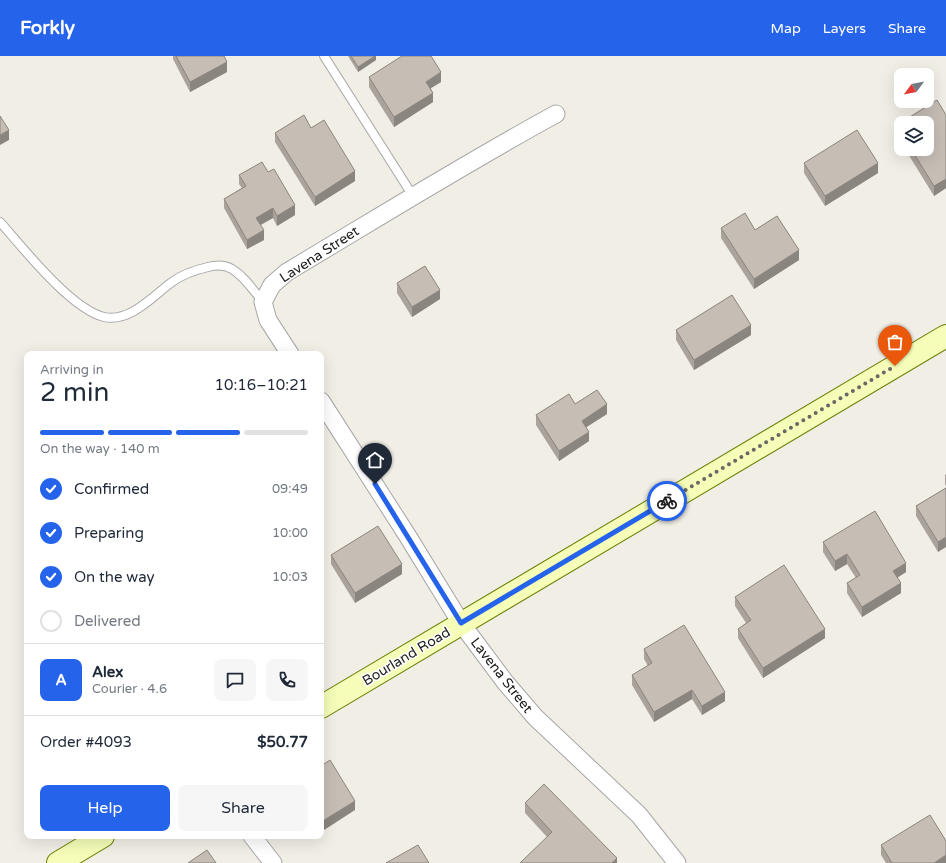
<!DOCTYPE html>
<meta charset="utf-8">
<style>
:root{--surface:#fff;--page:#f6f6f7;--text:#1f2937;--muted:#747a83;--line:#e0e1e3;--accent:#2563eb}
body{margin:0;font-family:"Varela Round",sans-serif;background:var(--page);color:var(--text);height:100vh;display:flex;flex-direction:column;font-size:15px;white-space:nowrap}
*{box-sizing:border-box;margin:0}
p{font-size:13px;color:var(--muted)}
.icon{flex:none;width:22px;height:22px;fill:none;stroke:currentColor;stroke-width:2;stroke-linecap:round;stroke-linejoin:round}
.map{position:relative;flex:1;overflow:hidden}
.sheet{position:absolute;left:24px;top:295px;width:300px;height:488px;display:flex;flex-direction:column;background:var(--surface);border-radius:8px;box-shadow:0 4px 16px #0002}
.sheet>*{flex:none}
.needle{width:26px;rotate:238deg}
.fabs{position:absolute;left:894px;top:12px;display:grid;gap:8px}
.fabs a{display:grid;place-items:center;width:40px;height:40px;border-radius:8px;background:var(--surface);box-shadow:0 4px 16px #0002;font-size:20px}
.pin{position:absolute;display:grid;place-items:center;width:34px;height:34px;color:#fff;margin:-41px -17px;border-radius:50% 50% 50% 0;rotate:-45deg;box-shadow:0 0 4px #0007}
.pin .icon{rotate:45deg}
.courier{position:absolute;display:grid;place-items:center;width:40px;height:40px;margin:-20px;border:3px solid #2563eb;border-radius:50%;background:#fff;color:#222;box-shadow:0 1px 5px #0007}
.overview em{font-style:normal;font-weight:600}
.overview div{display:flex;flex-direction:column-reverse}
.overview{display:flex;align-items:center;justify-content:space-between;height:68px;padding:0 16px}
h1{font-size:26px;font-weight:600;line-height:30px}
.bar{display:grid;grid-template-columns:repeat(4,1fr);gap:6px 4px;align-content:center;height:48px;padding:0 16px}
.bar i{height:5px;border-radius:3px;background:var(--line)}
.bar .selected{background:var(--accent)}
.bar p{grid-column:span 4}
.line{display:flex;align-items:center;gap:10px;padding:0 16px;border-top:1px solid var(--line)}
.line div{flex:1}
.round{display:grid;place-items:center;flex:none;width:42px;height:42px;border-radius:8px;background:var(--page)}
ol{padding:0 16px;list-style:none}
li{display:flex;align-items:center;gap:12px;height:44px}
li p{margin-inline-start:auto}
li .icon{padding:4px;border-radius:50%;background:var(--accent);color:#fff;stroke-width:4}
li:last-child{color:var(--muted)}
li i{width:22px;height:22px;border:2px solid var(--line);border-radius:50%}
.primary-button{display:flex;gap:8px;margin-top:auto;padding:8px 16px}
.primary-button a{flex:1;height:46px;border-radius:8px;background:var(--accent);color:#fff;font-size:16px;font-weight:600;line-height:46px;text-align:center}
.primary-button a+a{background:var(--page);color:var(--text)}
header{display:flex;align-items:center;gap:24px;box-sizing:border-box;height:56px;padding:0 20px;background:var(--accent);color:#fff}
header strong{font-size:19px}
nav{display:flex;gap:22px;margin-inline-start:auto;font-size:14px}
.map>svg:first-child{display:block}
</style>
<header>
<strong>Forkly</strong>
<nav><a>Map</a><a>Layers</a><a>Share</a></nav>
</header>
<div class="map">
<svg width="946" height="807" viewBox="0 0 946 807">
<rect width="100%" height="100%" fill="#f1eee6"/>
<g fill="none" stroke-linecap="round" stroke-linejoin="round">
<g stroke="#a7a7a7" stroke-width="10">
<g id="lane">
<path d="M324 0 413 140"/>
<path d="M0 166C23 192 71 253 104 261 130 267 154 239 172 226 183 218 195 214 208 211 216 209 225 209 232 213 245 221 253 234 263 246"/>
</g>
</g>
<g stroke="#a7a7a7" stroke-width="19">
<g id="street">
<path d="M290 298 268 264 263 246 272 229 287 216C376 163 464 108 556 58"/>
<path d="M321 345 407 479 461 567 505 626 535 661 639 759 677 807"/>
<path d="M252 780 273 807"/>
</g>
</g>
<g stroke="#687e00" stroke-width="24">
<g id="secondary">
<path d="M321 651 946 280"/>
<path d="M58 807 103 780"/>
</g>
</g>
<use href="#lane" stroke="#fff" stroke-width="8"/>
<use href="#street" stroke="#fff" stroke-width="17"/>
<use href="#secondary" stroke="#f5fdb8" stroke-width="22"/>
</g>
<g fill="#aaa39c">
<path d="M173 0H224L227 16 190 36 173 3Z"/>
<path d="M348 0H376V4L358 16Z"/>
<path d="M369 21 441 26 431 32 433 46 394 71 369 31Z"/>
<path d="M937 44 946 59V132L934 140 905 93H927V67H901V86L897 79V69Z"/>
<path d="M311 72 355 125 315 150 275 86V77Z"/>
<path d="M804 107 878 117 825 150 804 117Z"/>
<path d="M268 116 295 159 277 170 273 162 261 169 264 184 247 193 224 152V143L242 132 239 128V119Z"/>
<path d="M721 172 799 204 754 233 721 182Z"/>
<path d="M397 227 440 243 412 261 397 237Z"/>
<path d="M676 274 751 279 694 314 676 284Z"/>
<path d="M575 348 607 358 586 371 589 385 559 405 536 369V359Z"/>
<path d="M946 418V430L945 428V419Z"/>
<path d="M946 432 938 496 916 460V450Z"/>
<path d="M823 486 906 516 897 522 901 537 862 561 847 537V527L856 522 847 508 835 515 823 496Z"/>
<path d="M331 499 402 518 355 547 331 508Z"/>
<path d="M735 541 825 582 763 622 738 582V573L746 567 735 550Z"/>
<path d="M644 593 725 645 702 659 692 643 654 666 632 629V619L648 610 644 603Z"/>
<path d="M525 747 617 807 547 781 525 757Z"/>
<path d="M881 789 946 807H886L881 799Z"/>
</g>
<g fill="#8b857f">
<path d="M375 0H376V4L358 16V11Z"/>
<path d="M227 6V16L190 36V26Z"/>
<path d="M441 16V26L426 35V26Z"/>
<path d="M433 37V46L394 71V61Z"/>
<path d="M9 74V84L0 89V79Z"/>
<path d="M878 107V117L825 150V140Z"/>
<path d="M355 115V125L315 150V141Z"/>
<path d="M946 123V132L934 140V130Z"/>
<path d="M295 149V159L277 170V160Z"/>
<path d="M273 152V162L256 171V162Z"/>
<path d="M264 174V184L247 193V184Z"/>
<path d="M799 194V204L754 233V223Z"/>
<path d="M440 234V243L412 261V251Z"/>
<path d="M751 269V279L694 314V304Z"/>
<path d="M607 348V358L582 374V365Z"/>
<path d="M589 376V385L559 405V395Z"/>
<path d="M946 481V491L938 496V486Z"/>
<path d="M847 498V508L835 515V505Z"/>
<path d="M906 507V516L893 524V515Z"/>
<path d="M402 508V518L355 547V537Z"/>
<path d="M901 527V537L862 561V551Z"/>
<path d="M825 573V582L763 622V612Z"/>
<path d="M692 634V643L654 666V656Z"/>
<path d="M725 636V645L702 659V650Z"/>
<path d="M355 745V754L321 776V766Z"/>
<path d="M946 799V807H934Z"/>
<path d="M617 802V807H612Z"/>
</g>
<g fill="#c6beb5" stroke="#8b857f">
<path d="M176 0H224L227 6 190 26Z"/>
<path d="M351 0H375L358 11Z"/>
<path d="M402 0H431L441 16 426 26 433 37 394 61 369 21Z"/>
<path d="M937 44 946 59V123L934 130 911 93H927V67H901V76L897 69Z"/>
<path d="M304 59 311 72 324 64 355 115 315 141 275 77Z"/>
<path d="M0 60 9 74 0 79Z"/>
<path d="M857 74 878 107 825 140 804 107Z"/>
<path d="M262 106 268 116 274 113 295 149 277 160 273 152 256 162 264 174 247 184 224 143 246 130 239 119Z"/>
<path d="M745 157 755 174 777 160 799 194 754 223 721 172Z"/>
<path d="M425 210 440 234 412 251 397 227Z"/>
<path d="M732 239 751 269 694 304 676 274Z"/>
<path d="M597 334 607 348 582 365 589 376 559 395 536 359 569 338 575 348Z"/>
<path d="M946 432V481L938 486 916 450Z"/>
<path d="M875 455 906 507 893 515 901 527 862 551 847 527 860 519 847 498 835 505 823 486Z"/>
<path d="M378 470 402 508 355 537 331 499Z"/>
<path d="M784 509 825 573 763 612 738 573 751 564 735 541Z"/>
<path d="M684 569 725 636 702 650 692 634 654 656 632 619 652 607 644 593Z"/>
<path d="M330 704 355 745 321 766V710Z"/>
<path d="M544 728 617 802 612 807H520L552 776 525 747Z"/>
<path d="M930 759 946 785V799L934 807H892L881 789Z"/>
<path d="M418 789 429 807H386Z"/>
<path d="M207 794 216 807H188Z"/>
</g>
<g fill="none" stroke-linecap="round" stroke-linejoin="round">
<path stroke="#696865" stroke-width="4" stroke-dasharray="0 7.2" d="M667 445 895 310"/>
<path stroke="#2563eb" stroke-width="5" d="M375 428 461 567 667 445"/>
</g>
<g text-anchor="middle" stroke-width="3" stroke-linejoin="round" paint-order="stroke">
<g font-size="14" fill="#202020" stroke="#fff">
<text transform="translate(319 198) rotate(-33)" y="5">Lavena Street</text>
<text transform="translate(406 600) rotate(-31)" y="5">Bourland Road</text>
<text transform="translate(502 619) rotate(52)" y="5">Lavena Street</text>
</g>
</g>
</svg>
<div class="fabs">
<a><svg class="needle" viewBox="-14 -14 28 28"><path d="M0-13l5 13h-10z" fill="#e53935"/><path d="M0 13l5-13h-10z" fill="#747a83"/></svg></a>
<a><svg class="icon" aria-label="layers" viewBox="0 0 24 24"><path d="M12 4l9 5-9 5-9-5zM3 14l9 5 9-5"/></svg></a>
</div>
<div class="pin" style="left:895px;top:310px;background:#ea580c"><svg class="icon" aria-label="bag" viewBox="0 0 24 24"><path d="M5 8h14l-1 12H6zM9 8a3 3 0 0 1 6 0"/></svg></div>
<div class="pin" style="left:375px;top:428px;background:#1f2937"><svg class="icon" aria-label="home" viewBox="0 0 24 24"><path d="M3 11l9-7 9 7M6 9v11h12V9"/></svg></div>
<div class="courier" style="left:667px;top:445px"><svg class="icon" aria-label="bike" viewBox="0 0 24 24"><circle cx="6" cy="16" r="4"/><circle cx="18" cy="16" r="4"/><path d="M6 16l4-8h5l3 8M10 8l3 8H6M13 5h3"/></svg></div>
<section class="sheet">
<div class="overview"><div><h1>2 min</h1><p>Arriving in</p></div><em>10:16–10:21</em></div>
<div class="bar"><i class="selected"></i><i class="selected"></i><i class="selected"></i><i></i><p>On the way · 140 m</p></div>
<ol>
<li><svg class="icon" aria-label="check" viewBox="0 0 24 24"><path d="M5 12l5 5 9-10"/></svg>Confirmed<p>09:49</p></li>
<li><svg class="icon" aria-label="check" viewBox="0 0 24 24"><path d="M5 12l5 5 9-10"/></svg>Preparing<p>10:00</p></li>
<li><svg class="icon" aria-label="check" viewBox="0 0 24 24"><path d="M5 12l5 5 9-10"/></svg>On the way<p>10:03</p></li>
<li><i></i>Delivered</li>
</ol>
<div class="line" style="height:72px"><b class="round" style="background:var(--accent);color:#fff">A</b><div><b>Alex</b><p>Courier · 4.6</p></div><a class="round"><svg class="icon" aria-label="chat" viewBox="0 0 24 24"><path d="M4 5h16v11H9l-5 4z"/></svg></a><a class="round"><svg class="icon" aria-label="phone" viewBox="0 0 24 24"><path d="M5 4h4l2 5-3 2q2 4 5 5l2-3 5 2v4C11 20 4 13 5 4z"/></svg></a></div>
<div class="line" style="height:52px"><div>Order #4093</div><b>$50.77</b></div>
<div class="primary-button"><a>Help</a><a>Share</a></div>
</section>
</div>
